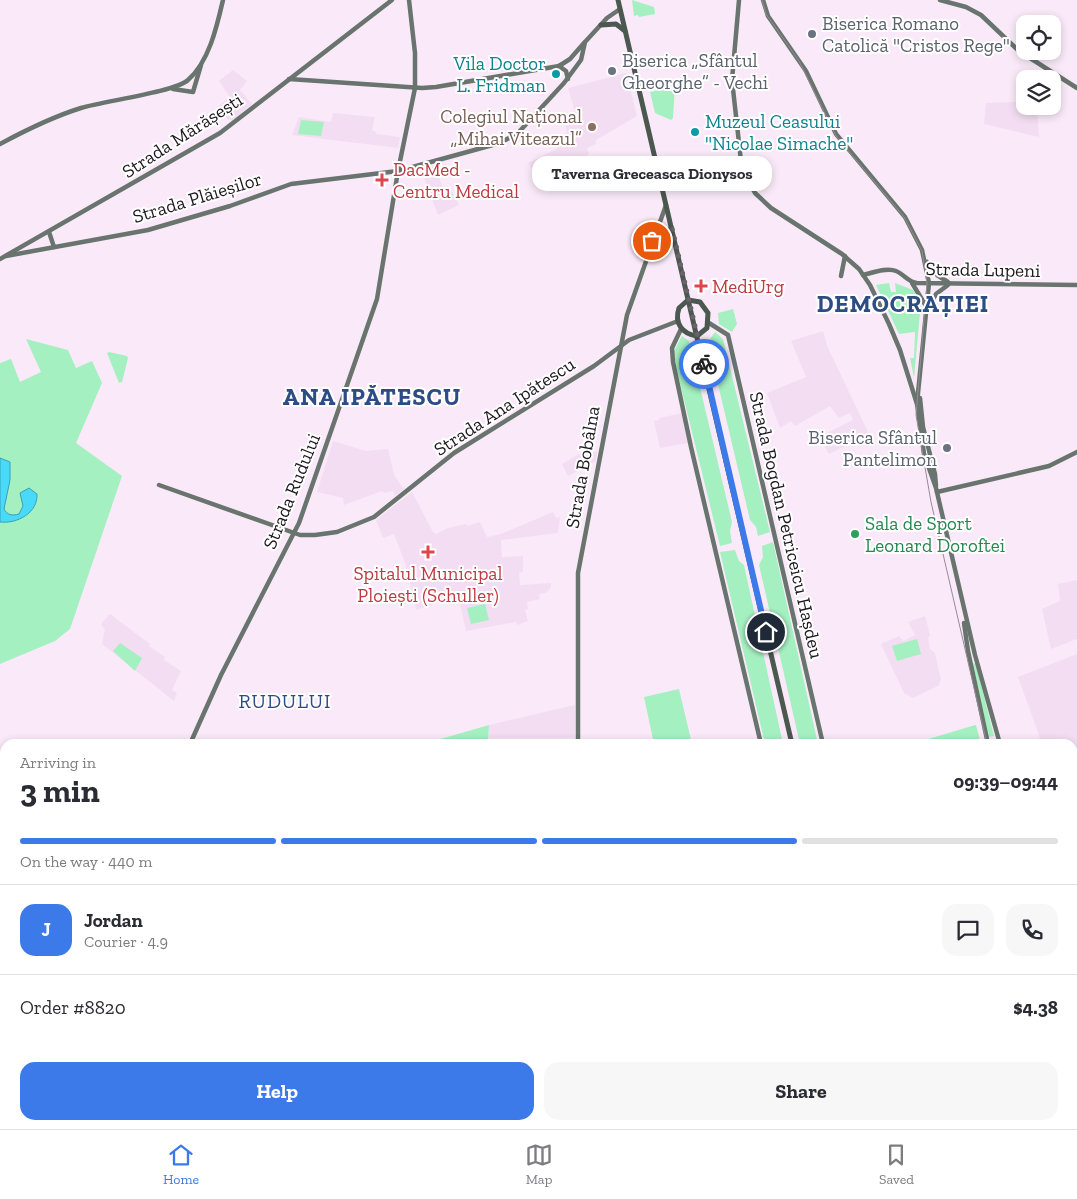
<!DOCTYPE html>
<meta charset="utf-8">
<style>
:root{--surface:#fff;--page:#f7f7f7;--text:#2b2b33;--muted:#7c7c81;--line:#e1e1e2;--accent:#3d7ae9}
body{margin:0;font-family:"Zilla Slab",serif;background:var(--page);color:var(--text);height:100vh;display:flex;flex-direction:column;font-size:19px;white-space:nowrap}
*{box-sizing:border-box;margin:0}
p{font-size:16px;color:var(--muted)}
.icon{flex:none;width:28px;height:28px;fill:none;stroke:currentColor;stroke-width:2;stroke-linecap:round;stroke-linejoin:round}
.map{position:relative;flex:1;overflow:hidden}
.side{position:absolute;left:0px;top:739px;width:1078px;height:391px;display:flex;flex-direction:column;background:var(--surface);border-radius:15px 15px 0 0;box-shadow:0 2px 8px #0003}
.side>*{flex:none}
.controls{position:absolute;left:1016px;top:15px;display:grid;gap:10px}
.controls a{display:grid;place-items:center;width:45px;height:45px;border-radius:10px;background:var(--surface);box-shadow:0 2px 8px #0003;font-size:25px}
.pin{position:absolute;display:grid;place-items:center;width:42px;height:42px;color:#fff;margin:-21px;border:2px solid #fff;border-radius:50%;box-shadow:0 1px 5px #0007}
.courier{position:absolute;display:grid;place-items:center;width:50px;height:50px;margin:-25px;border:4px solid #3d7ae9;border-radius:50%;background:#fff;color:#222;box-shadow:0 1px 6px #0007}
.bubble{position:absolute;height:35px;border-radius:15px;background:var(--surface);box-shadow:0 2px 8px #0003;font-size:16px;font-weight:700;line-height:35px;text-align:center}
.headline em{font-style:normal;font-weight:700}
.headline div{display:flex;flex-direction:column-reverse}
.headline{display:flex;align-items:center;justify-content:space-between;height:85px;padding:0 20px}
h1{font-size:32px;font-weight:700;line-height:38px}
.bar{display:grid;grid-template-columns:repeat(4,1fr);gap:8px 5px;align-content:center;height:60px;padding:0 20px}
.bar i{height:6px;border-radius:4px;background:var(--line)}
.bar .current{background:var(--accent)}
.bar p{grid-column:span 4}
.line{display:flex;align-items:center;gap:12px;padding:0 20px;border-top:1px solid var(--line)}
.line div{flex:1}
.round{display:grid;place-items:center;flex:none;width:52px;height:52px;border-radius:15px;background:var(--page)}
.action{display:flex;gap:10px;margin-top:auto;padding:10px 20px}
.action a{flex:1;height:58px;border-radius:15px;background:var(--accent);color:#fff;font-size:20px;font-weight:700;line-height:58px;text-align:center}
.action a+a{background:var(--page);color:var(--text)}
.tab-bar{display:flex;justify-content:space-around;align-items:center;height:70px;border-top:1px solid var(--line);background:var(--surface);font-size:14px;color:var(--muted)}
.tab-bar a{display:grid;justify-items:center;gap:2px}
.tab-bar .current{color:var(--accent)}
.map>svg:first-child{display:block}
</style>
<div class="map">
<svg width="1077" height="1129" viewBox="0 0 1077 1129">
<rect width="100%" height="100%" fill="#faeaf9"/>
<g fill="#f3ddf2">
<path d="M233 70 247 81 240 90 252 104 235 119 229 120 216 108 230 97 219 81Z"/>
<path d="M626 73 637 116 596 140V144L587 148 589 154 582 160 542 185 528 163 558 148 552 138 567 133 565 122 576 119 578 113 575 112 568 88Z"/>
<path d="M1011 102 1025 103V106H1037L1039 137 984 124 986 103Z"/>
<path d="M333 113 375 117 372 130 376 132V134L400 137 398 148 292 135 299 117 331 122Z"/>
<path d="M435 166 444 191 450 188 459 205 438 215 421 170Z"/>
<path d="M823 331 828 348 869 434 829 454 819 437 853 420 850 413 839 418 830 406 795 426 791 421 780 428 767 393 806 377 791 341Z"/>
<path d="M682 413 688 443 660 448 654 421 660 420 659 418Z"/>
<path d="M333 441 366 451 388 449 394 475 404 489 395 496 393 491 384 493 382 491 344 505 343 498 317 492Z"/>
<path d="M594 451 597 452 596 461 568 476 562 464 581 453 583 456 587 455Z"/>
<path d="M412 492 433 532 436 534 448 528 466 524 468 526 480 522 487 537 501 534 553 512 556 518 560 517 558 533 501 540 502 557 523 556V572L519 573 520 585 551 583V587L546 593 539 594 540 599 527 602 528 609 525 610 528 621 517 625 516 622 466 631 460 604H458L455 597 416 610 405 563 394 534 383 538 376 520Z"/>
<path d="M1077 580V639L1051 649 1042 609 1060 601 1058 584Z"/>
<path d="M110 614 150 644 149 646 165 657 164 660 181 671 172 690 177 693 174 701 102 644 105 630 101 624Z"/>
<path d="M925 616 930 635 928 638 930 649 935 653 941 680 938 686 913 698 904 693 881 644 899 636 903 641 915 635 908 622Z"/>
<path d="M1077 654V787L1073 788 1072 744H1020L1040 738 1018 677Z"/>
<path d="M575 705V738H489V725Z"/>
<path d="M1077 877V1022H1073L1072 879Z"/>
<path d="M28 1125H246L238 1129H15Z"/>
<path d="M342 1125H767L770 1129H330Z"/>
<path d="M778 1125H989V1129H781Z"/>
</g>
<g fill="#a5f0c1">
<path d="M632 0 654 7 655 14 639 17 638 15 634 16Z"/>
<path d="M675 86 673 118 671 120 655 113 650 92Z"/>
<path d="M301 120 324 122 321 136 298 134Z"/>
<path d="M889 283 891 292H896L895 283 913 290 921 302 914 378 910 358H914L915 332 899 334 876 285Z"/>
<path d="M733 309 737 324 732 332 719 324 718 313Z"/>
<path d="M715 332 723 339 770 532 758 536 756 527 750 520 708 342Z"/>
<path d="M682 336 689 341 732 522 730 531 732 543 720 546 676 367 674 351Z"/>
<path d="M26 339 68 350 76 368 92 361 102 383 76 443 122 476 70 629 55 641 0 664V363L11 359 20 382 41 372Z"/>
<path d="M109 352 127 356 128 358 122 382 119 383 107 353Z"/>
<path d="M773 542 818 744H800L759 565 763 557 762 546Z"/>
<path d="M735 550 739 561 744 565 783 744H765L720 552Z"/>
<path d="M485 604 489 620 471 624 467 608Z"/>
<path d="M917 639 921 654 897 661 892 646Z"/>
<path d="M120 643 142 658 135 671 113 651Z"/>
<path d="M973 663 976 664 994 736 988 737Z"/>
<path d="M679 689 692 744H654L644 697Z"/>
<path d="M489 725 488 744H423Z"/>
<path d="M976 725 981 744H912L975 725Z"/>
</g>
<path fill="#48daf8" stroke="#3ba0b7" d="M0 458 10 462V480L4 509C7 515 12 516 19 514L23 506 20 493 29 488 37 494C38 513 17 524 0 522Z"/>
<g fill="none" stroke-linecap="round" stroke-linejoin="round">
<g stroke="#68746d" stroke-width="4.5">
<path d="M739 0 732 80 742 170 755 193 771 208 842 254 859 269 870 285 889 324 900 350 917 404 924 454 936 488 975 655 1000 744"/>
<path d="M763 0 768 16 806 71 836 134 905 217 922 250 929 283 917 403"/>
<path d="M940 0 966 7 981 15 1019 51 1077 88"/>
<path d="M559 66 566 71 568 79"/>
<path d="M289 79 422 88 436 87 559 66 570 59 584 43"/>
<path d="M173 89 193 92 201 65"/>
<path d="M0 144C26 130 52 117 81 108 104 101 175 92 188 80 209 62 217 26 223 0"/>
<path d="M49 232 54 247"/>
<path d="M654 236 662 234 672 228"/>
<path d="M6 256 148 230 230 206 291 184 398 171 500 143 518 133 564 83 581 60 585 42 607 18 620 9"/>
<path d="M0 259 220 133 392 0"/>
<path d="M927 262 937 275 948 282"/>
<path d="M863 275C872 273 887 267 896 271 904 274 908 282 917 283L1077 285"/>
<path d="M841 276 845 256"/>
<path d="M912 283 926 306"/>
<path d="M929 307 936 294 948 285"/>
<path d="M709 323 728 335 823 744"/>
<path d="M681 329 672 348 673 362 691 447 761 744"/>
<path d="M920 398 923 427 935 474 936 486"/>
<path d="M159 485 300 535H315L337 532 374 517 454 453 594 366 629 340 678 321"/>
<path d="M937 492 1049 466 1077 452"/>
<path d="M964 623 968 651 988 744"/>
<path d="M190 744 221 675 299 523 377 299 398 171 415 88V53L409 0"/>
<path d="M578 744V573L627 315 666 205"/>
<path d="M1072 874 1077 872"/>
<path d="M0 1012 5 1019"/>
<path d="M0 1084 5 1080"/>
<path d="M0 1120 5 1119"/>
<path d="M310 1129 324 1125"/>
</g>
<g stroke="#4a5850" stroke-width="5">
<path d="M618 0 792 744"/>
<path d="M601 25 616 24 625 31"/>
<path d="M688 300 700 302 708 313 707 328 697 336C682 334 674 323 679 308Z"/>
<path d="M1061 1125 1062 1129"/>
</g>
<path stroke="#978b96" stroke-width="1" d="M762 0 766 14 799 61 836 136 904 217 922 251 927 283 916 415 931 502 987 744"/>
<g stroke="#978b96" stroke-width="1" stroke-dasharray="8 4" stroke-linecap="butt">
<path d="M1072 834 1077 833"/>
<path d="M1072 844 1077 842"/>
<path d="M627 1125 631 1129"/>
<path d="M30 1129 42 1125"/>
<path d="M186 1129 193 1125"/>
<path d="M204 1129 210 1125"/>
<path d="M215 1129 222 1125"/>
<path d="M488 1129 492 1125"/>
</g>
</g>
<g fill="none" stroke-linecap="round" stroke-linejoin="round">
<path stroke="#6b626b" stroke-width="5" stroke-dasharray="0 9" d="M652 241 654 236 666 233 672 228 704 364"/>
<path stroke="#3d7ae9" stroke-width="6" d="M704 364 766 632"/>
</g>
<g fill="#6b7280" stroke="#fff" stroke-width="2">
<circle cx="812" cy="34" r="5"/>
<circle cx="612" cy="71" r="5"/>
<circle cx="947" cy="448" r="5"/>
</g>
<g fill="#0f9aa8" stroke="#fff" stroke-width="2">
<circle cx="556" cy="74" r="5"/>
<circle cx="695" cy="132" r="5"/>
</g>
<circle fill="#8d6e63" stroke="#fff" stroke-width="2" cx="592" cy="127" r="5"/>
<g fill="#e0444e" stroke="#fff" stroke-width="2">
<path d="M379.5 172.5h5v5h5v5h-5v5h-5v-5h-5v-5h5z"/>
<path d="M698.5 278.5h5v5h5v5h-5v5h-5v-5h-5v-5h5z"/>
<path d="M425.5 544.5h5v5h5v5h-5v5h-5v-5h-5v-5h5z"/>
</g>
<circle fill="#2e9e5b" stroke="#fff" stroke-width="2" cx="855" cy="534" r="5"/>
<g text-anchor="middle" stroke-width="4" stroke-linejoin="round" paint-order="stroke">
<g font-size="19" fill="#5b616d" stroke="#fff" text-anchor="start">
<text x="822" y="30">Biserica Romano<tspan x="822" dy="22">Catolică "Cristos Rege"</tspan></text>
<text x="622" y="67">Biserica „Sfântul<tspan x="622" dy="22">Gheorghe” - Vechi</tspan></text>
<text x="937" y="444" text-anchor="end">Biserica Sfântul<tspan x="937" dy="22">Pantelimon</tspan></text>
</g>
<g font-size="19" fill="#0d838f" stroke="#fff" text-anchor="end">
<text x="546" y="70">Vila Doctor<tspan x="546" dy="22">L. Fridman</tspan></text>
<text x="705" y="128" text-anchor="start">Muzeul Ceasului<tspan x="705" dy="22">"Nicolae Simache"</tspan></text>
</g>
<g font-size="19" fill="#785e54" stroke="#fff" text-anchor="end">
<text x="582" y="123">Colegiul Național<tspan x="582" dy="22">„Mihai Viteazul”</tspan></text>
</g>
<g font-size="19" fill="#1e181e" stroke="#fff">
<text transform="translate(182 135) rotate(-33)" y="7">Strada Mărășești</text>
<text transform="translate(197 197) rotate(-17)" y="7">Strada Plăieșilor</text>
<text transform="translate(983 269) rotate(1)" y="7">Strada Lupeni</text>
<text transform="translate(504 406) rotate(-33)" y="7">Strada Ana Ipătescu</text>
<text transform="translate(582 467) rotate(-80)" y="7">Strada Bobâlna</text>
<text transform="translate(291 491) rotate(-68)" y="7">Strada Rudului</text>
<text transform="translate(787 525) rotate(77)" y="7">Strada Bogdan Petriceicu Hașdeu</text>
</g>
<g font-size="19" fill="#be3a42" stroke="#fff" text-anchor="start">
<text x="393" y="176">DacMed -<tspan x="393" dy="22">Centru Medical</tspan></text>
<text x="712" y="293">MediUrg</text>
<text x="428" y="580" text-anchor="middle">Spitalul Municipal<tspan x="428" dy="22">Ploiești (Schuller)</tspan></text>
</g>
<g font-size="19" fill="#27864d" stroke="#fff" text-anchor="start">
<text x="865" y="530">Sala de Sport<tspan x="865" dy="22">Leonard Doroftei</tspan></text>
</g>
<g font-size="20" letter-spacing="1" fill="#2d4c84" stroke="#fff">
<text x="285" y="708">RUDULUI</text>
</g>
<g font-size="24" font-weight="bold" letter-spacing="1" fill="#2d4c84" stroke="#fff">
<text x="903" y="312">DEMOCRAŢIEI</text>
<text x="372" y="405">ANA IPĂTESCU</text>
</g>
</g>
</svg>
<div class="controls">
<a><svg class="icon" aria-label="locate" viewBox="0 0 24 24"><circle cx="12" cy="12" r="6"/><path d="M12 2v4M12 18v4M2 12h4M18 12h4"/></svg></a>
<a><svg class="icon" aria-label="layers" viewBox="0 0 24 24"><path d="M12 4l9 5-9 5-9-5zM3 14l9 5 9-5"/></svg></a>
</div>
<div class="pin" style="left:652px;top:241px;background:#ea580c"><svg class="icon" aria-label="bag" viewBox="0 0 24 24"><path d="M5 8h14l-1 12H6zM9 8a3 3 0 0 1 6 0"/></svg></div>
<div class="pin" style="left:766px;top:632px;background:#1f2937"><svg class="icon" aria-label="home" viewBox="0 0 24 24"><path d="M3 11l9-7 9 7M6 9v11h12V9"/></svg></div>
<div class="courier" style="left:704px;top:364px"><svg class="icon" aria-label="bike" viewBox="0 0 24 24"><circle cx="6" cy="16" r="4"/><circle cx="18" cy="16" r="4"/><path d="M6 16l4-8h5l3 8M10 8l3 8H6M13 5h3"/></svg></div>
<div class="bubble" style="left:532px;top:156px;width:240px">Taverna Greceasca Dionysos</div>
<section class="side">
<div class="headline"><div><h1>3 min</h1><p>Arriving in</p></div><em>09:39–09:44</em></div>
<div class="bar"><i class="current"></i><i class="current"></i><i class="current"></i><i></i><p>On the way · 440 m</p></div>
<div class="line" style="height:90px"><b class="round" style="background:var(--accent);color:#fff">J</b><div><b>Jordan</b><p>Courier · 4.9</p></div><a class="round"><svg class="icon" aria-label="chat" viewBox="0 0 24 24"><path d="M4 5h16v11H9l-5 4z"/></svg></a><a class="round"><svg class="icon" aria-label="phone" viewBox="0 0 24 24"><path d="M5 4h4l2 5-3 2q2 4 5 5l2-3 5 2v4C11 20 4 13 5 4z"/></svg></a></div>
<div class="line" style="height:65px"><div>Order #8820</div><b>$4.38</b></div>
<div class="action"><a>Help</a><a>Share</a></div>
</section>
</div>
<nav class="tab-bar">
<a class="current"><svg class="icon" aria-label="home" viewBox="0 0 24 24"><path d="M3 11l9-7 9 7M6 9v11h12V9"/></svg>Home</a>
<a><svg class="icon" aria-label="map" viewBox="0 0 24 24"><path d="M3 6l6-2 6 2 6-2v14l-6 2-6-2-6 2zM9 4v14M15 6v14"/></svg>Map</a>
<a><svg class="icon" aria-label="saved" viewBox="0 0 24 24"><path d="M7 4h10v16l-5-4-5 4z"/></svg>Saved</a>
</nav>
